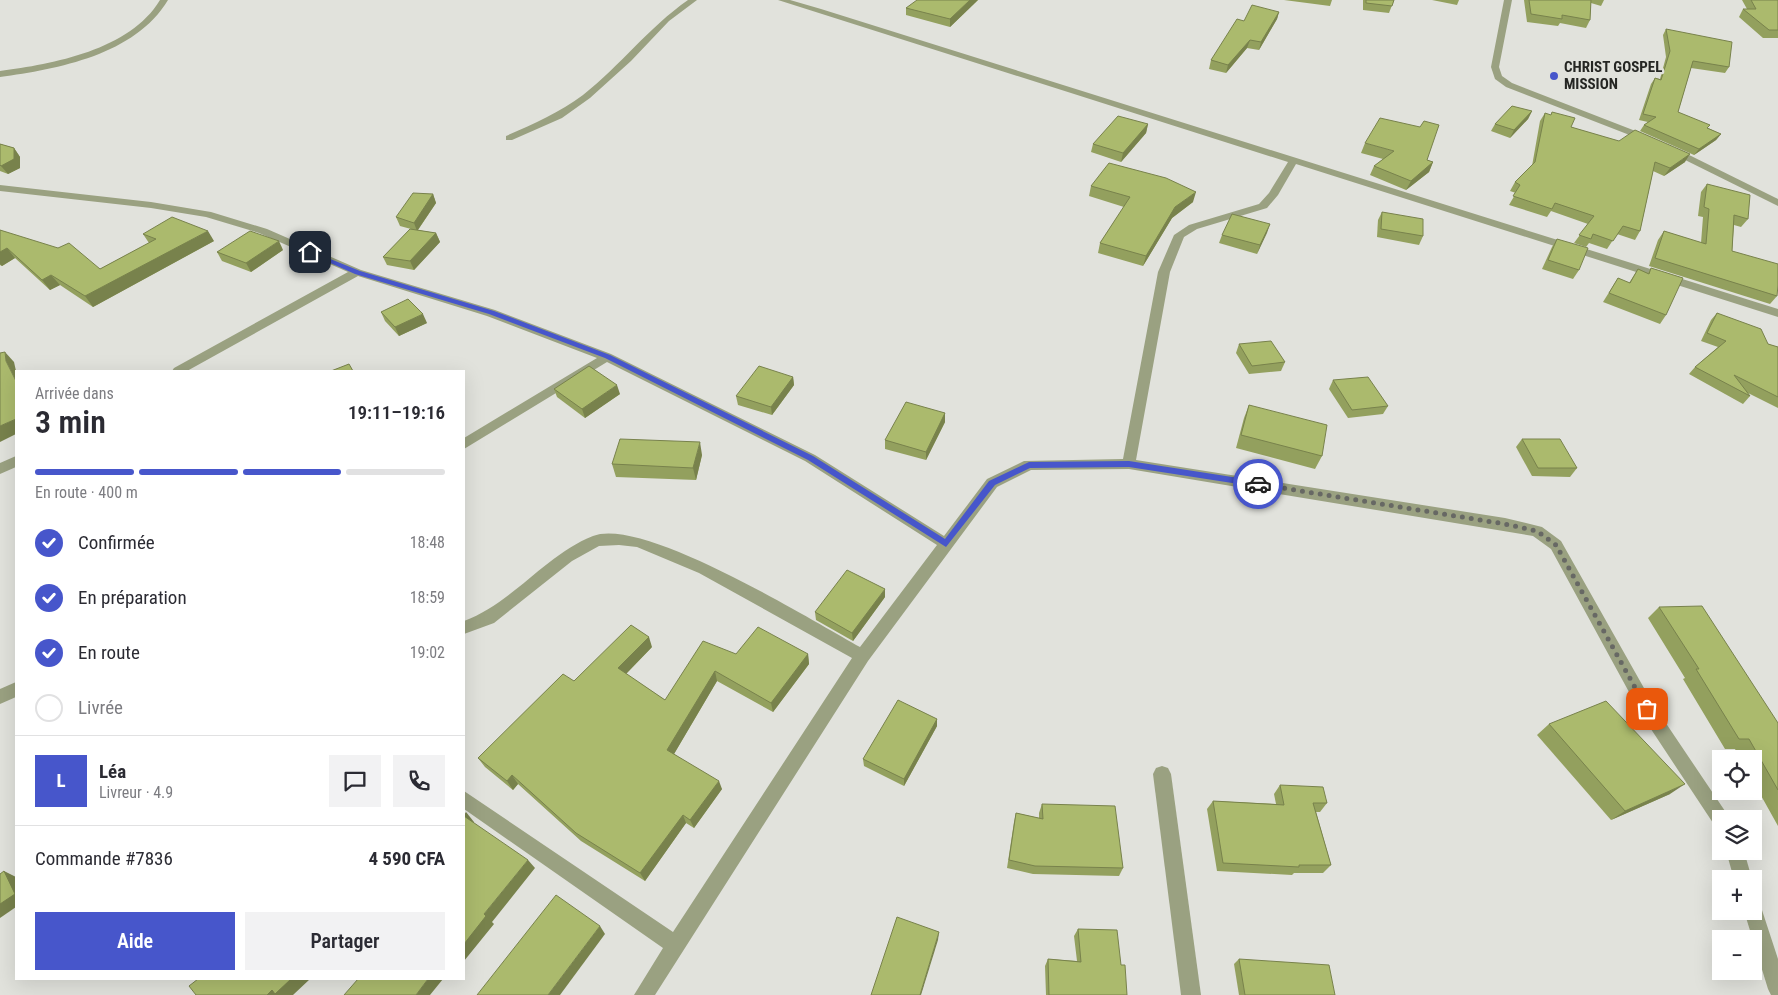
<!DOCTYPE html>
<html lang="fr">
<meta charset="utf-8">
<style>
:root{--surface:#fff;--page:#f2f2f3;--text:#2b2b33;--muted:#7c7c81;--line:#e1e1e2;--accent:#4756cb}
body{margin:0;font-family:"Roboto Condensed",sans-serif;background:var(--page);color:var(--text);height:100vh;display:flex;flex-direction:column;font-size:19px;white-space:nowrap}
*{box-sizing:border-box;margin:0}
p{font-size:16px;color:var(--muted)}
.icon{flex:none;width:28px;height:28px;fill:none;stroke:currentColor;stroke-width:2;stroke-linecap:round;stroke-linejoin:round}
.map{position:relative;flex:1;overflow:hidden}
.drawer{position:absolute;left:15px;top:370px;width:450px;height:610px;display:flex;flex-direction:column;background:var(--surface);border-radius:0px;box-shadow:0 5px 20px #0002}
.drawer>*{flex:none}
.controls{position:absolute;left:1712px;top:750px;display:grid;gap:10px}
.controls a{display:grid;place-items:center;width:50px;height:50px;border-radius:0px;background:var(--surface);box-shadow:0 5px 20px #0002;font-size:25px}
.pin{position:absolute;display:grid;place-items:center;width:42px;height:42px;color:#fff;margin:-21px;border-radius:10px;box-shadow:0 2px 8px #0006}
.courier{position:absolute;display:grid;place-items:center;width:50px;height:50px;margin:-25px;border:4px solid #4756cb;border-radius:50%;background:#fff;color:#222;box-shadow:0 1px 6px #0007}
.summary em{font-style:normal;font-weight:600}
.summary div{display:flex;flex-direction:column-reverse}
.summary{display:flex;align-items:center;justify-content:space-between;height:85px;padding:0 20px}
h1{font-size:32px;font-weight:600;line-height:38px}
.bar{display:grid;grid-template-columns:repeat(4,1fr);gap:8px 5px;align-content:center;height:60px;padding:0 20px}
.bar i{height:6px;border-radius:4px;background:var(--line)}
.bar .selected{background:var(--accent)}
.bar p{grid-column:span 4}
.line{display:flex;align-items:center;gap:12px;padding:0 20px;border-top:1px solid var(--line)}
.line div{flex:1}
.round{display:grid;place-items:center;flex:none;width:52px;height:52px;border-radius:0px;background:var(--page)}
ol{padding:0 20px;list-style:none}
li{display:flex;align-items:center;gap:15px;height:55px}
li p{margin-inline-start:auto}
li .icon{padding:5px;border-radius:50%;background:var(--accent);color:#fff;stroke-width:4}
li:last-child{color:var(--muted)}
li i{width:28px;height:28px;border:2px solid var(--line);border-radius:50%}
.button{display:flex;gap:10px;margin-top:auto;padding:10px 20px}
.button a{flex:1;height:58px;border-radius:0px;background:var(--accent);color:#fff;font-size:20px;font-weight:600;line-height:58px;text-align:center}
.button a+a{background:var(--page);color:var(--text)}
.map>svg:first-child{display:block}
</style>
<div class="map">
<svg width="1778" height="995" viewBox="0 0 1778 995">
<rect width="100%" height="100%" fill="#e1e2dc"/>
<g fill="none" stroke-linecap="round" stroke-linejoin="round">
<g fill="#9aa181" fill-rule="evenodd">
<path d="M688 0H697L669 21 631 61 590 98 562 118 512 140H506V136C533 124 559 113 583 95 621 65 648 28 688 0Z"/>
<path d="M778 0H790L821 9 1778 309V317L1296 164 1278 195 1267 208 1197 229 1184 237 1170 272 1136 460 1505 518 1542 527 1561 541 1653 704 1727 814 1729 819H1721V828L1715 826 1641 714 1551 549 1533 536 1129 469 1031 470 997 487 868 661 655 995H634L663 948 464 809V791L673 932 852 658 699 573 637 547 619 545 599 546 572 561 494 623 464 634V621C513 603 545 555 593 536 643 516 811 620 860 647L937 545 805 461 607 362 464 449V438L597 358 487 316 358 276 187 371H172L174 368 348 272 259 233 206 217 151 208 0 191V185L151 202 211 212 267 229 361 270 495 310 611 354 815 455 944 536 987 479 1024 461 1123 459 1158 272 1174 235 1189 225 1259 204 1269 193 1288 162Z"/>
<path d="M1504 0H1512L1499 67 1502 76 1512 83 1651 137V141H1645L1506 87 1495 79 1491 67Z"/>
<path d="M1669 148H1675L1778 199V206L1669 152Z"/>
<path d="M16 456V467L0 474V463Z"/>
<path d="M16 682V697L0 704V689Z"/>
<path d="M1162 766 1168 768 1171 774 1201 995H1181L1153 774 1156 768Z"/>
<path d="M1726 851H1744L1752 879H1734Z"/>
<path d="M1754 902 1760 904 1778 959V995H1771L1768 989 1744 911H1754Z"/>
</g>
<path fill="#9aa181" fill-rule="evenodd" d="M160 0H168C135 55 58 69 0 77V71C53 64 130 50 160 0Z"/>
</g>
<g fill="#93a05e">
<path d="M978 0 950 27 906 15V8Z"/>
<path d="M1284 0H1332L1330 6Z"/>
<path d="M1363 0H1394L1389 13 1363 10Z"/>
<path d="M1432 0H1459L1457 5Z"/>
<path d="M1524 0H1604L1601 6 1591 3 1590 20 1586 28 1560 23 1558 26 1527 22Z"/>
<path d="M1742 0H1778V38H1763L1739 17 1743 9H1747Z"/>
<path d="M1279 12 1277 19 1259 50 1247 48 1226 73 1209 69 1211 60 1244 21Z"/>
<path d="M1666 29 1729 67 1725 73 1691 68 1678 112 1708 128 1721 134 1716 140 1694 155 1640 131 1644 125 1648 122 1639 120 1651 84 1655 78 1660 79 1666 57 1663 35Z"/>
<path d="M1532 111 1528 119 1510 138 1491 131 1495 124Z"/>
<path d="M1545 113 1571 127 1685 162 1664 176 1653 171 1640 231 1635 240 1617 234 1607 249 1589 243 1586 247 1574 243 1588 224 1551 211 1547 217 1509 205 1516 193 1510 191 1515 182 1532 166 1540 121Z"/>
<path d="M1148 124 1146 133 1121 162 1091 152 1093 144Z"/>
<path d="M1365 143 1427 160 1433 162 1429 172 1406 190 1370 175 1374 166 1383 159 1361 153Z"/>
<path d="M0 144 14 148 20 157V168L8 174 0 171Z"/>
<path d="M1707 184 1748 219 1741 227 1734 225 1732 251 1777 296 1770 304 1649 266 1658 240 1664 231 1701 243 1703 217 1698 216 1701 192Z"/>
<path d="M1091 186 1193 202 1172 218 1143 266 1098 253 1100 243 1124 207 1089 196Z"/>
<path d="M433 194 436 203 418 230 436 233 440 242 414 270 387 265 383 257 411 229 400 226 396 217Z"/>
<path d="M1382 212 1423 236 1419 245 1377 237 1378 220Z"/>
<path d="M1270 224 1257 254 1219 243 1222 235Z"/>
<path d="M0 230 100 269 149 243 143 234 214 241 93 307 60 285 50 290 15 258 2 266 0 265Z"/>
<path d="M1557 239 1579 270 1573 279 1542 269 1552 247Z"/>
<path d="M283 250 251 272 222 261 217 252Z"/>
<path d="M1651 268 1666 315 1660 324 1603 302 1618 278 1629 283 1638 269 1648 273Z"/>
<path d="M381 312 427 323 399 336 385 321Z"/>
<path d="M1717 313 1768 344 1778 347V408L1748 393 1750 396 1743 404 1689 374 1695 367 1718 347 1701 341 1711 320Z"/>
<path d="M1239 344 1285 362 1281 371 1249 374 1236 353Z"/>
<path d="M793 377 794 385 772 415 738 405 736 396Z"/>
<path d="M1333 380 1388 406 1383 414 1348 418 1329 389Z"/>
<path d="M554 389 620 394 585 418 557 397Z"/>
<path d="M1249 405 1322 456 1315 469 1236 448 1244 418Z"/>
<path d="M945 413V422L926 460 885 449V440Z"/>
<path d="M1522 439 1577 468 1570 477 1532 476 1516 447Z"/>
<path d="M702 455 696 480 616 477 612 464Z"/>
<path d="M885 597 853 641 816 620 815 612Z"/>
<path d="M1659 607 1778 723V826L1754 783V759H1740L1735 749H1725L1683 679 1685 678 1648 618Z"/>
<path d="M652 647 626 674 665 700 736 654H808L809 664 773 712 717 681 674 754 722 789 694 828 686 823 645 881 581 841 518 784 513 790 485 767 478 758 574 681Z"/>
<path d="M937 719V726L904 786 864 766 863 759Z"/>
<path d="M1549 724 1670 794 1611 820 1537 735Z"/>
<path d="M1280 785 1327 803 1320 812H1316L1331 865 1323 873H1294L1292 875 1217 871 1207 809 1213 801 1276 804 1274 794Z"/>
<path d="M1042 804 1123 868 1119 876 1033 874 1007 868 1014 822 1016 813 1039 818V813Z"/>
<path d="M1078 929 1121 965 1127 995H1046L1045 966 1048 959 1077 961 1074 936Z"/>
<path d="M1239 959 1335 995H1239L1234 964Z"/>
</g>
<g fill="#78824c">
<path d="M970 0H978L950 27V19Z"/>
<path d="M1279 12 1277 19 1259 50 1261 42Z"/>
<path d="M1250 40 1247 48 1226 73 1228 65Z"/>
<path d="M1532 111 1528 119 1510 138 1514 130Z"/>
<path d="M1148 124 1146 133 1121 162 1123 153Z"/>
<path d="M1721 134 1716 140 1694 155 1699 149Z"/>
<path d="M14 148 20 157V168L8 174 1 166Z"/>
<path d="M1690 154 1685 162 1664 176 1670 168Z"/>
<path d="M1433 162 1429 172 1406 190 1411 181Z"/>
<path d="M1196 192 1193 202 1172 218 1143 266 1146 256 1175 207Z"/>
<path d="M433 194 436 203 417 231 414 223Z"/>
<path d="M1270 224 1267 233 1257 254 1260 245Z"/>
<path d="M208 231 214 241 93 307 85 296Z"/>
<path d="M436 233 440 242 414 270 410 261Z"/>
<path d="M279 241 283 250 251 272 246 263Z"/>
<path d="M7 248 15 258 2 266 0 264V252Z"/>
<path d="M51 275 60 285 50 290 42 280Z"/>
<path d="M423 314 427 323 399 336 395 327Z"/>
<path d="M5 352 14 362 16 371V381L6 361Z"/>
<path d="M793 377 794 385 772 415 771 407Z"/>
<path d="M617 385 620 394 585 418 582 409Z"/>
<path d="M945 413V422L926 460V452Z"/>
<path d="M16 419V434L0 442V426Z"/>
<path d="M700 442 702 455 696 480 693 468Z"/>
<path d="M885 589V597L853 641 852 633Z"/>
<path d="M649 637 652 647 622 678 618 668Z"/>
<path d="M808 654 809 664 773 712 771 703Z"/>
<path d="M715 671 717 681 671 759 667 750Z"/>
<path d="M937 719V726L904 786V779Z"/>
<path d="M512 775 518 784 513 790 507 781Z"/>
<path d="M719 781 722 789 694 828 690 820Z"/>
<path d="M1685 784 1670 794 1611 820 1625 811Z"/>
<path d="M466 812 474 822 471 825 464 817V815Z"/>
<path d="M683 815 686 823 645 881 640 873Z"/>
<path d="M528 860 535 868 492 922 494 924 464 961V944L484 914Z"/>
<path d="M4 871 16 877V907L0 918V904Z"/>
<path d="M600 926 605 934 560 995H548Z"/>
<path d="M939 932 938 940 921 995H920Z"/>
<path d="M291 979H310L293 995H267L272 990Z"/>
<path d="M428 979H443L430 995H416Z"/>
</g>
<g fill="#abba6d" stroke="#78824c">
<path d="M917 0H970L950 19 906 8Z"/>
<path d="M1366 0H1394L1392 6 1366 3Z"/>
<path d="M1529 0H1591L1590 20 1562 15V19L1531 14Z"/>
<path d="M1751 0H1778V30H1769L1743 9H1756Z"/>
<path d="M1252 5 1279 12 1261 42 1250 40 1228 65 1211 60 1237 19 1244 21Z"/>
<path d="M1666 29 1732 42 1729 67 1693 61 1678 112 1710 125 1707 128 1721 134 1699 149 1644 125 1656 117 1643 114 1655 78 1661 80 1670 51Z"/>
<path d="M1512 106 1532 111 1514 130 1495 124Z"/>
<path d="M1552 112 1575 118 1571 127 1619 141 1635 130 1690 154 1670 168 1655 162 1640 231 1623 226 1613 241 1593 234 1591 239 1579 235 1594 216 1555 203 1552 209 1513 196 1520 185 1515 182 1535 162 1545 113 1551 115Z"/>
<path d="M1118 116 1148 124 1123 153 1093 144Z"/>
<path d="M1380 118 1420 127 1424 121 1439 125 1427 160 1433 162 1411 181 1374 166 1394 151 1365 143Z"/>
<path d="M0 144 14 148V159L1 166 0 165Z"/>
<path d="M1109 163 1166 178 1196 192 1175 207 1146 256 1100 243 1130 197 1091 186Z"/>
<path d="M1707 184 1750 195 1748 219 1734 215 1732 251 1778 264V285L1777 296 1655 258 1664 231 1706 244 1709 209 1704 207Z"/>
<path d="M413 193 433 194 414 223 396 217Z"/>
<path d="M1382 212 1423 219V236L1381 229Z"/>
<path d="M1232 214 1270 224 1260 245 1222 235Z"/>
<path d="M172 217 208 231 85 296 51 275 42 280 7 248 0 252V230L58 248 69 243 100 269 156 239 143 234Z"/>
<path d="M410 229 436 233 410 261 383 257Z"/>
<path d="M250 231 279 241 246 263 217 252Z"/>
<path d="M1557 239 1588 248 1579 270 1548 260Z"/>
<path d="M1651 268 1683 278 1666 315 1609 293 1618 278 1630 283 1638 269 1649 274Z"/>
<path d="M408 299 423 314 395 327 381 312Z"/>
<path d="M1717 313 1761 329 1768 344 1778 347V397L1734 375 1750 396 1695 367 1726 341 1707 333Z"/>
<path d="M1271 341 1285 362 1252 366 1239 344Z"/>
<path d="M5 352 6 361 16 381V419L0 426V353Z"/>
<path d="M349 364 353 371H331Z"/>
<path d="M589 366 617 385 582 409 554 389Z"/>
<path d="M759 366 793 377 771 407 736 396Z"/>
<path d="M1368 377 1388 406 1352 410 1333 380Z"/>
<path d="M906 402 945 413 926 452 885 440Z"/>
<path d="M1249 405 1327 425 1322 456 1241 435Z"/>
<path d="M620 439 700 442 693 468 612 464Z"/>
<path d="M1522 439H1560L1577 468H1538Z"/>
<path d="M847 570 885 589 852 633 815 612Z"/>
<path d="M1702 606 1778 723V790L1749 739H1739L1696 669H1699L1659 607Z"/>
<path d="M631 625 649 637 618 668 665 700 703 641 736 654 758 627 808 654 771 703 715 671 667 750 719 781 690 820 683 815 640 873 576 833 512 775 507 781 478 758 563 674 574 681Z"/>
<path d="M898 700 937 719 904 779 863 759Z"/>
<path d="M1606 701 1685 784 1625 811 1549 724Z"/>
<path d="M1280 785 1323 787 1327 803H1313L1331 865H1299V867L1223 863 1213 801 1284 805Z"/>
<path d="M1042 804 1115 806 1123 868 1035 866 1009 860 1016 813 1043 819Z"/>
<path d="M464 816 528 860 484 914 486 916 464 944Z"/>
<path d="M4 871 15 894 0 904V874Z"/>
<path d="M556 895 600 926 548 995H477Z"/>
<path d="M897 917 939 932 920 995H871Z"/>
<path d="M1078 929 1117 930 1121 965H1125L1127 995H1049L1048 959 1081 962Z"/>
<path d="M1239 959 1329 965 1335 995H1245Z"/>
<path d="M198 979H291L275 994 272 990 267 995H196L189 986Z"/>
<path d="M358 979H428L416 995H344Z"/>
</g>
<path fill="#4756cb" d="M308 250 360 271 494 311 610 355 813 456 945 539 989 481 1029 462 1129 461 1258 481 1262 484 1258 487 1129 467 1030 468 995 485 946 547 808 460 605 358 489 314 355 274 308 253Z"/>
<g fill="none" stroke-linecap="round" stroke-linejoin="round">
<path stroke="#676864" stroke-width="5" stroke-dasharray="0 9" d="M1258 484 1505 524 1537 531 1556 545 1647 709"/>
</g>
<circle fill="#4756cb" stroke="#e1e2dc" stroke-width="2" cx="1554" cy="76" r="5"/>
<g text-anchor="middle" stroke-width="4.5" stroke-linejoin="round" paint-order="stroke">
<g font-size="15" font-weight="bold" fill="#252623" stroke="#e1e2dc" text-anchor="start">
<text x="1564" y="72">CHRIST GOSPEL<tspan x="1564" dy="17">MISSION</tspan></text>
</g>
</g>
</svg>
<div class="controls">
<a><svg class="icon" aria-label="locate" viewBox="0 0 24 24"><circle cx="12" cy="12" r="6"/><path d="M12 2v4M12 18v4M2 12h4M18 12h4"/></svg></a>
<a><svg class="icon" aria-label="layers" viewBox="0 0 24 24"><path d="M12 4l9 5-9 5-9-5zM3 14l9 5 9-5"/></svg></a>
<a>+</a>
<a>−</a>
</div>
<div class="pin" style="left:1647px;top:709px;background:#ea580c"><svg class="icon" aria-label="bag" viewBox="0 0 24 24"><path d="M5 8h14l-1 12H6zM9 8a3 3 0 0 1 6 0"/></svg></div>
<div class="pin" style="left:310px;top:252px;background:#1f2937"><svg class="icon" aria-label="home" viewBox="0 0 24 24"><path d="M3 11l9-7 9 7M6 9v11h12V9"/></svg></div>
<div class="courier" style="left:1258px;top:484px"><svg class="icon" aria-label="car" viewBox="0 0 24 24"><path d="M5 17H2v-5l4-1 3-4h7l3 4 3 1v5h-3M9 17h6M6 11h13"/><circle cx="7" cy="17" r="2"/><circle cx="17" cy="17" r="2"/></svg></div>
<section class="drawer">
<div class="summary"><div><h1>3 min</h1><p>Arrivée dans</p></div><em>19:11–19:16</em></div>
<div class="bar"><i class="selected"></i><i class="selected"></i><i class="selected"></i><i></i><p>En route · 400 m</p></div>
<ol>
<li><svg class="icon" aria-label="check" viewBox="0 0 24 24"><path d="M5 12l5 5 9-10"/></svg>Confirmée<p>18:48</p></li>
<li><svg class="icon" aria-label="check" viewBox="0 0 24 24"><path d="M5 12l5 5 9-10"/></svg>En préparation<p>18:59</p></li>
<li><svg class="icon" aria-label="check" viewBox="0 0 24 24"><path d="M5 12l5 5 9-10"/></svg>En route<p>19:02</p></li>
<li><i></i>Livrée</li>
</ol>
<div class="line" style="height:90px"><b class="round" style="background:var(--accent);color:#fff">L</b><div><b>Léa</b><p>Livreur · 4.9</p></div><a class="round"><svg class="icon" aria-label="chat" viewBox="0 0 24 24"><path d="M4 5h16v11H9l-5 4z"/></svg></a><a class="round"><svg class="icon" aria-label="phone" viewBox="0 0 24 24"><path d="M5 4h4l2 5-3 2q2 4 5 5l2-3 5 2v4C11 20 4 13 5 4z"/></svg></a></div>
<div class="line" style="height:65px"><div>Commande #7836</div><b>4 590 CFA</b></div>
<div class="button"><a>Aide</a><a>Partager</a></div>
</section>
</div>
